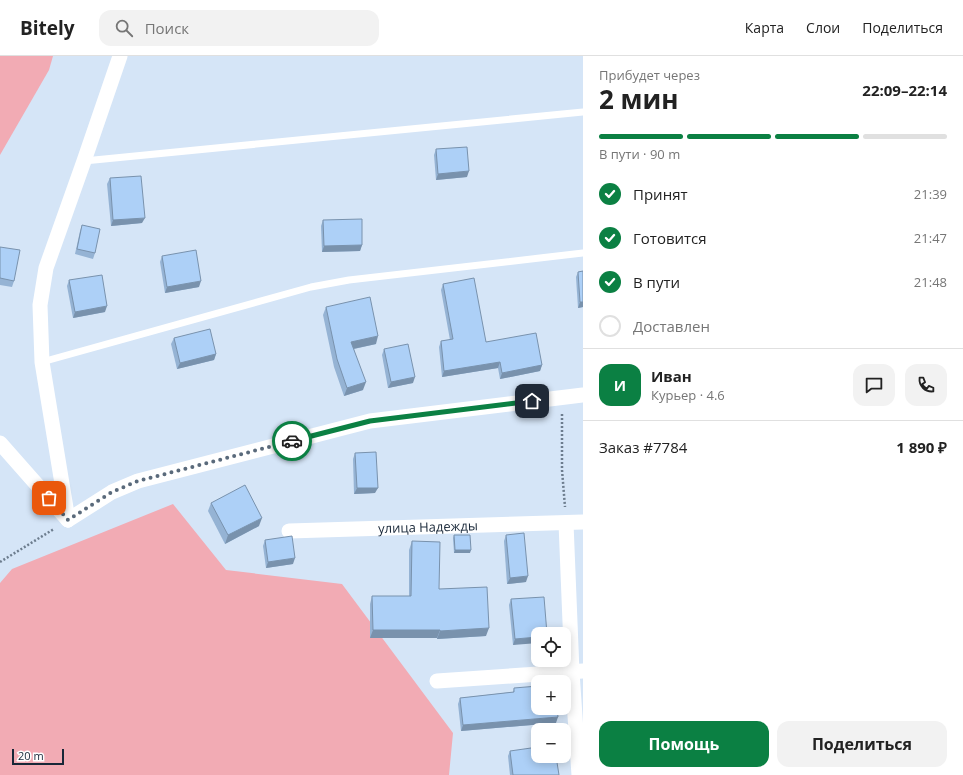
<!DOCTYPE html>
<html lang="ru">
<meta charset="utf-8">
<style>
:root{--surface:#fff;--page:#f2f2f2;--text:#222;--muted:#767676;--line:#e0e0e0;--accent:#0b8043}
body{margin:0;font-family:"Open Sans",sans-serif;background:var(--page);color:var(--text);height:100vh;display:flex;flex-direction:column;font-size:15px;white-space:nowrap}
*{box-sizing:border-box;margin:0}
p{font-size:13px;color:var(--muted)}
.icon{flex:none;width:22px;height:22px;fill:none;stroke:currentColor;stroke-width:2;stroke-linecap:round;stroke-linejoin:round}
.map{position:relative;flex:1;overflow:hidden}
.panel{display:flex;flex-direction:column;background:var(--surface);width:380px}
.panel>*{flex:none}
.controls{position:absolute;left:531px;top:571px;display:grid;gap:8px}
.controls a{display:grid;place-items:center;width:40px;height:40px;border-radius:8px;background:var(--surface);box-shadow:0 2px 10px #0003;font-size:20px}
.scale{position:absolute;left:12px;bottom:10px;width:52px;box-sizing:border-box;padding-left:4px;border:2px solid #182738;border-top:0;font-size:11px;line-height:14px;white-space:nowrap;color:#182738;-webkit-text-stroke:3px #fff;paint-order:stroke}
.pin{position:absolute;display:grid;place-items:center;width:34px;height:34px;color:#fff;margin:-17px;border-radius:8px;box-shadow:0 2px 6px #0006}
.courier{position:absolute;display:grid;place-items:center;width:40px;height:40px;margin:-20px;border:3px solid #0b8043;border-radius:50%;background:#fff;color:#222;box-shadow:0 1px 5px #0007}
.summary em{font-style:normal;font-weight:700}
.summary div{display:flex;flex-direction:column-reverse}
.summary{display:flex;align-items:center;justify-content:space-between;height:68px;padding:0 16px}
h1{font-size:26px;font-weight:700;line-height:30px}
.bar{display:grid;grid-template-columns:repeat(4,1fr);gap:6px 4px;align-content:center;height:48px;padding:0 16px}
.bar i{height:5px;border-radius:3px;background:var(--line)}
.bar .current{background:var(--accent)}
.bar p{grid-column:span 4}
.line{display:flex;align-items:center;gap:10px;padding:0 16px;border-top:1px solid var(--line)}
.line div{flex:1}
.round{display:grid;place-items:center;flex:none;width:42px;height:42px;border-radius:12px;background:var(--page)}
ol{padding:0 16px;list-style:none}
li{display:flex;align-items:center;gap:12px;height:44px}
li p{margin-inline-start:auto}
li .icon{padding:4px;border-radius:50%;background:var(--accent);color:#fff;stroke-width:4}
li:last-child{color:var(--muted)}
li i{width:22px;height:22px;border:2px solid var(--line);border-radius:50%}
.button{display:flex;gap:8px;margin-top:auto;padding:8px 16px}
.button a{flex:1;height:46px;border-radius:12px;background:var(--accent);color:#fff;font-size:16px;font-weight:700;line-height:46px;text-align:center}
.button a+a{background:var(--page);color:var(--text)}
header{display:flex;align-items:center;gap:24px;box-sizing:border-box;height:56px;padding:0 20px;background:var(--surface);border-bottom:1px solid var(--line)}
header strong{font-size:19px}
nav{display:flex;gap:22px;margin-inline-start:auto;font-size:14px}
.search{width:280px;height:36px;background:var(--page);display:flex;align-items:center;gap:10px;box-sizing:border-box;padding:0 14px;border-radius:12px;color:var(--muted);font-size:15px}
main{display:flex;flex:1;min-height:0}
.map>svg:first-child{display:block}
</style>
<header>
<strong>Bitely</strong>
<div class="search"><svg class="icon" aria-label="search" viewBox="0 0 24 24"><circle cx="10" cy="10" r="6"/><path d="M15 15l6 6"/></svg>Поиск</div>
<nav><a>Карта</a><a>Слои</a><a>Поделиться</a></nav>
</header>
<main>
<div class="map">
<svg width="583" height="719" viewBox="0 0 583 719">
<rect width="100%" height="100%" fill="#d5e5f7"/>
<g fill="#f2abb4">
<path d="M0 0H53L49 14 0 99Z"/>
<path d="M173 448 226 514 342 528 453 677 449 719H0V527L12 513Z"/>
</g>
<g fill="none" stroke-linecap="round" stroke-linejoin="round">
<g stroke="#6d7d8e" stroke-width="2.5" stroke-dasharray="2 2" stroke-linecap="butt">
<path d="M562 358V414L565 451"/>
<path d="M0 506 54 473"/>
</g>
<g stroke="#fff" stroke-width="7">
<path d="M84 105 583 56"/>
<path d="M42 306 311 231 349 224 583 197"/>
</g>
<g stroke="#fff" stroke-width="15">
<path d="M0 387 68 464"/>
<path d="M68 464 112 436 138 425 370 365 583 339"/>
<path d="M68 464 42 306 40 249 46 212 84 105 120 0"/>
<path d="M566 467 572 616 579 719"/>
<path id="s1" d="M289 475 583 466"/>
<path d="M437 625 583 615"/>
</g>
</g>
<g fill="#95b3d4">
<path d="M436 93 467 121 436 124 434 99Z"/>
<path d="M110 122 142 167 111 170 107 128Z"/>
<path d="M323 164 362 189 360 195 322 196 321 170Z"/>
<path d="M82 169 95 197 93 203 75 198 80 175Z"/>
<path d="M0 191 14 225 12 231 0 229Z"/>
<path d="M162 200 199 231 165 237 160 206Z"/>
<path d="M583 215V251L578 252 576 221 578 216Z"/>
<path d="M69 224 105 256 73 262 67 230Z"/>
<path d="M443 228 486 286 542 309 540 315 500 323 498 312 442 321 439 291 441 285 450 284 441 234Z"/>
<path d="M326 251 376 288 354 293 363 334 344 340 334 311 323 259Z"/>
<path d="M174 282 216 298 214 304 177 313 171 288Z"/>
<path d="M384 293 413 327 388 332 382 299Z"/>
<path d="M355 397 375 437 354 438 353 403Z"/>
<path d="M211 447 259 470 225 488 208 455Z"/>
<path d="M454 479 470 497H454L453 482Z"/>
<path d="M506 479 526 526 507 528 504 485Z"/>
<path d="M265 484 293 508 266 512 263 490Z"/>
<path d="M412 485 439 533 486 580 437 583V582H370V548L372 540H409V494Z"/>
<path d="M511 543 547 578 513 589 509 549Z"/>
<path d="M514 632 556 667 461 675 458 648 460 642 513 636Z"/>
<path d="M510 695 559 719H510L508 700Z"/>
</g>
<g fill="#7992ad">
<path d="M469 115 467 121 436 124 438 118Z"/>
<path d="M145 162 142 167 111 170 113 164Z"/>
<path d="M362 189 360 195 322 196 324 190Z"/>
<path d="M201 225 199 231 165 237 167 231Z"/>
<path d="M580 246H583V251L578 252Z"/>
<path d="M107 250 105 256 73 262 75 256Z"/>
<path d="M378 280 376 288 348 294 351 286Z"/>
<path d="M216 298 214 304 177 313 180 307Z"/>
<path d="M500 306 498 312 442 321 444 315Z"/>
<path d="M542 309 540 315 500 323 502 317Z"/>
<path d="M415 321 413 327 388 332 391 326Z"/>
<path d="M366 326 363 334 344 340 347 332Z"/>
<path d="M357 432H378L375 437 354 438Z"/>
<path d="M262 462 259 470 225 488 228 479Z"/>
<path d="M455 494H471L470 497H454Z"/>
<path d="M295 502 293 508 266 512 268 506Z"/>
<path d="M528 520 526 526 507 528 510 522Z"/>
<path d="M489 572 486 580 437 583 440 575Z"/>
<path d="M373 574H440L437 582H370Z"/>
<path d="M538 581V587L513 589 515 583Z"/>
<path d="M558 661 556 667 461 675 463 669Z"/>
</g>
<g fill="#add0f7" stroke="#7992ad">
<path d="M467 91 469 115 438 118 436 93Z"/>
<path d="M141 120 145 162 113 164 110 122Z"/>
<path d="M362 163V189L324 190 323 164Z"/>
<path d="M82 169 100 173 95 197 77 193Z"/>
<path d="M0 191 20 194 14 225 0 222Z"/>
<path d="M196 194 201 225 167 231 162 200Z"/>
<path d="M583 215V246H580L578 216Z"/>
<path d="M102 219 107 250 75 256 69 224Z"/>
<path d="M474 222 486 286 536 277 542 309 502 317 500 306 444 315 441 285 453 283 443 228Z"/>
<path d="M370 241 378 280 351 286 366 326 347 332 337 303 326 251Z"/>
<path d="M210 273 216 298 180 307 174 282Z"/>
<path d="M408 288 415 321 391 326 384 293Z"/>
<path d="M376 396 378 432H357L355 397Z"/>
<path d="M245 429 262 462 228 479 211 447Z"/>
<path d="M524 477 528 520 510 522 506 479Z"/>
<path d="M454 479H470L471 494H455Z"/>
<path d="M292 480 295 502 268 506 265 484Z"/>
<path d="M412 485 440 486 439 533 487 531 489 572 440 575V574H373L372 540H411Z"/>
<path d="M544 541 547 578H538V581L515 583 511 543Z"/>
<path d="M538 630V652H557L558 661 463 669 460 642 514 636V632Z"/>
<path d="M538 691V700H556L559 719H513L510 695Z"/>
</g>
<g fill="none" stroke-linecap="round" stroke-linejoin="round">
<path stroke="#5a6a7b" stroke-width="4" stroke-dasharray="0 7.2" d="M49 442 68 464 112 436 138 425 292 385"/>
<path stroke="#0b8043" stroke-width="5" d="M292 385 370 365 532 345"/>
</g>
<g text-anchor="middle" stroke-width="3" stroke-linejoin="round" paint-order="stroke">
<g font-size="13" fill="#182738" stroke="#fff">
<text dy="5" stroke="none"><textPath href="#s1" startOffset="139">улица Надежды</textPath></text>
</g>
</g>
</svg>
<div class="controls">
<a><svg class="icon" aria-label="locate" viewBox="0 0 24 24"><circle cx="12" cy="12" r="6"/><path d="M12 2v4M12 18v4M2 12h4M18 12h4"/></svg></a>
<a>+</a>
<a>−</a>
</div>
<div class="scale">20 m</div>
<div class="pin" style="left:49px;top:442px;background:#ea580c"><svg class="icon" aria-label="bag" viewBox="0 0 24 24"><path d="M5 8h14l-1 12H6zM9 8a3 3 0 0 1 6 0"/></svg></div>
<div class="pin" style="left:532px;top:345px;background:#1f2937"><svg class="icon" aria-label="home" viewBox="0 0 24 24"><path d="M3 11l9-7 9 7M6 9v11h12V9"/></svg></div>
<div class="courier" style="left:292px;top:385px"><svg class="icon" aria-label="car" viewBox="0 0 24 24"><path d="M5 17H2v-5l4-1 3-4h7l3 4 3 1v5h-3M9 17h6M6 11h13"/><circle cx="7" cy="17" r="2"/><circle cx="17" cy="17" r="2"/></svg></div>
</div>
<section class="panel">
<div class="summary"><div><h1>2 мин</h1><p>Прибудет через</p></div><em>22:09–22:14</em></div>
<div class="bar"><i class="current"></i><i class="current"></i><i class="current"></i><i></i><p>В пути · 90 m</p></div>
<ol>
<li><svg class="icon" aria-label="check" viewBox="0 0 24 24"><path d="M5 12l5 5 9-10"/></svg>Принят<p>21:39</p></li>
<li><svg class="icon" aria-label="check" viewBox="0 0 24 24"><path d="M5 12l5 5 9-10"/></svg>Готовится<p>21:47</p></li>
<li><svg class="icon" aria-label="check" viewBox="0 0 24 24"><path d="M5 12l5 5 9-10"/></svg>В пути<p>21:48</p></li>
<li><i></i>Доставлен</li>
</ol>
<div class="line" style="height:72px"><b class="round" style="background:var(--accent);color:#fff">И</b><div><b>Иван</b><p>Курьер · 4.6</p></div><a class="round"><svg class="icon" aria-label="chat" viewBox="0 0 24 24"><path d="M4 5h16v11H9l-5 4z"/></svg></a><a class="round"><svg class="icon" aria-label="phone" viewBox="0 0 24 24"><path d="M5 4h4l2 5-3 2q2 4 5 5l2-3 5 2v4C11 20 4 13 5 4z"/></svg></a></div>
<div class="line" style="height:52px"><div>Заказ #7784</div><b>1 890 ₽</b></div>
<div class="button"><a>Помощь</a><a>Поделиться</a></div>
</section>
</main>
